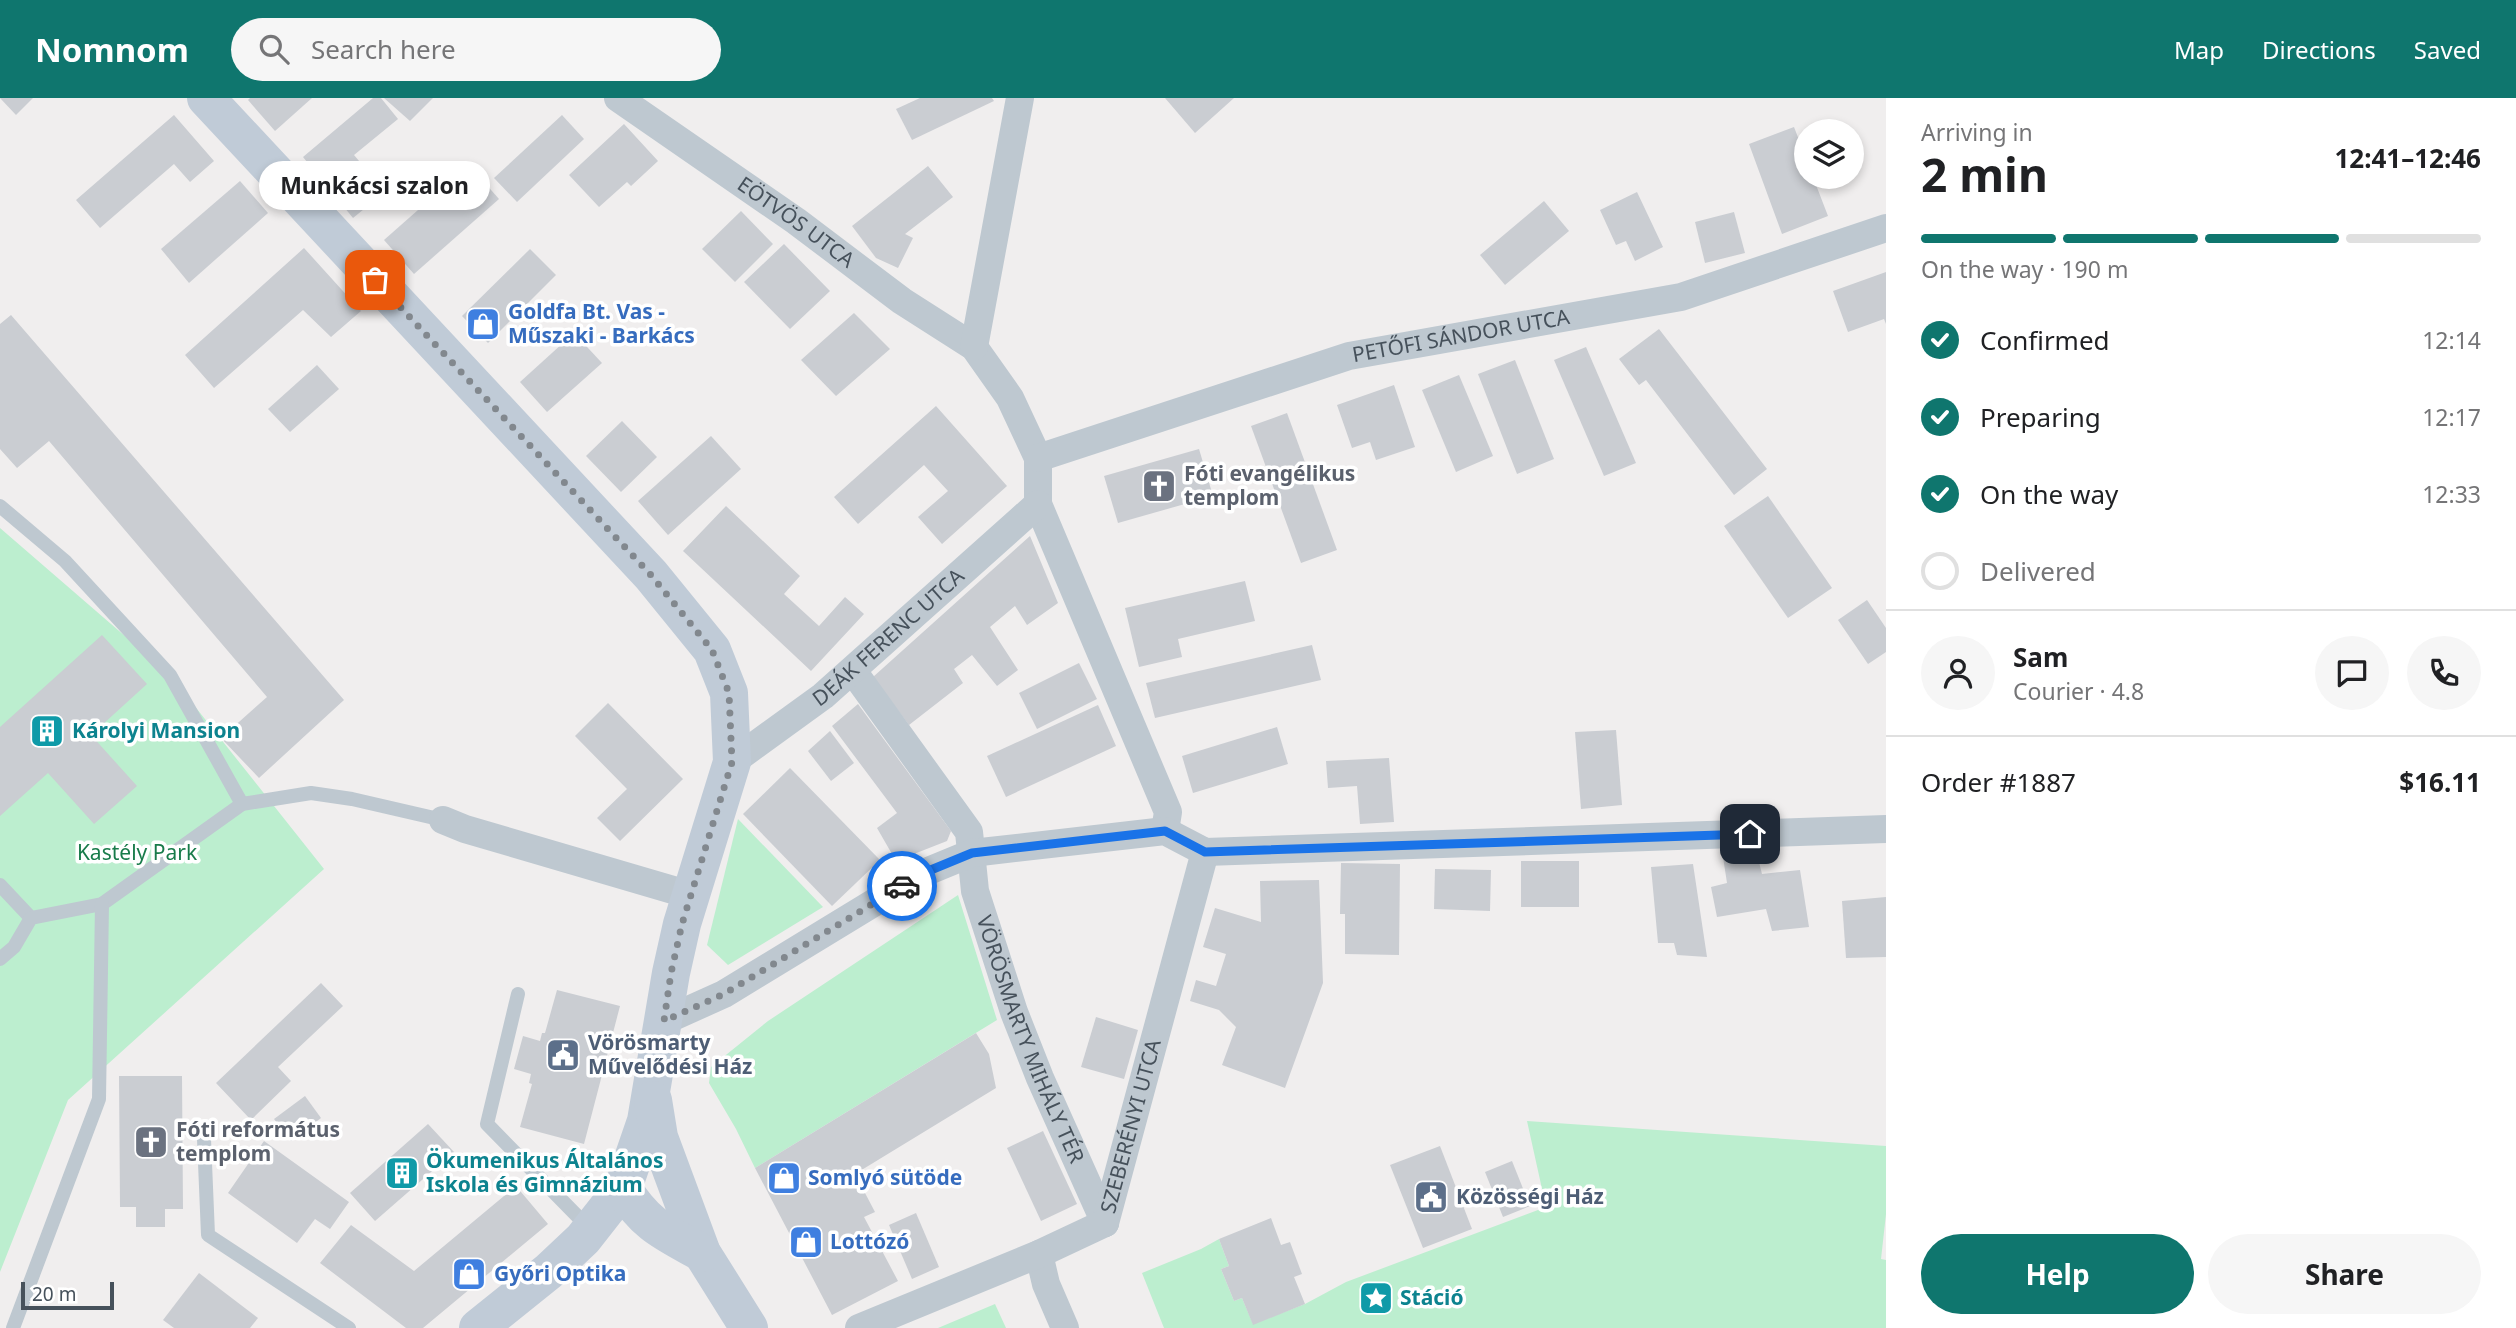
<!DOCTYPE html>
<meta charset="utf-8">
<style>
:root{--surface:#fff;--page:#f6f6f6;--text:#202124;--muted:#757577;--line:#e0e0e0;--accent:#0f766e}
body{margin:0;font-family:"Noto Sans",sans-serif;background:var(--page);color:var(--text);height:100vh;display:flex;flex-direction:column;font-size:26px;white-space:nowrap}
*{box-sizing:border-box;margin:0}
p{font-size:23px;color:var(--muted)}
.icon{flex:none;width:38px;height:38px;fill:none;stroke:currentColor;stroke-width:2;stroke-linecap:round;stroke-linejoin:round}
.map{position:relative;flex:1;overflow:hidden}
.sheet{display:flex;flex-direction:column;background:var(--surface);width:630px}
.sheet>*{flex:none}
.tools{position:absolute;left:1794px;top:21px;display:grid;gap:14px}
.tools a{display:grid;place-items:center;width:70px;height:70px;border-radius:50%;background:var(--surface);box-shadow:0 4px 10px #0003;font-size:35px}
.scale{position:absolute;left:21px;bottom:18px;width:93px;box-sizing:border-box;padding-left:7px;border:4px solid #46515b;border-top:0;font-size:19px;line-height:24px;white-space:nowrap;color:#46515b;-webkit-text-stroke:5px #fff;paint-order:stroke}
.pin{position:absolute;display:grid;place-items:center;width:60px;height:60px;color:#fff;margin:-30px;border-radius:14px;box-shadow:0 4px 10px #0006}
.courier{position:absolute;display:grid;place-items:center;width:70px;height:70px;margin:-35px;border:5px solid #1a73e8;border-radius:50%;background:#fff;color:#222;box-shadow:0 2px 9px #0007}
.bubble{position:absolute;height:49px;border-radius:24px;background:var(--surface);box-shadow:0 4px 10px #0003;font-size:23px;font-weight:700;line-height:49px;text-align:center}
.overview em{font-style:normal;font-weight:700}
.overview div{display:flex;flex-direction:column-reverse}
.overview{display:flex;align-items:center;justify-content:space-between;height:119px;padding:0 35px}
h1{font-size:46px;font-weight:700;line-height:52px}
.bar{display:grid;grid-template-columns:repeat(4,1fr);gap:10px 7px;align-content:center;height:84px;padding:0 35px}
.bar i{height:9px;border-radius:5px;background:var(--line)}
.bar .active{background:var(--accent)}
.bar p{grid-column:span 4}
.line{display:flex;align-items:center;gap:18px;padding:0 35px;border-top:2px solid var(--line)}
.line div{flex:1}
.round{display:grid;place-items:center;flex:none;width:74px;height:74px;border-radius:37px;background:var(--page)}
ol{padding:0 35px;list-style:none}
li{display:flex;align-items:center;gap:21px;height:77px}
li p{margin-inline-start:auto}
li .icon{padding:7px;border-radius:50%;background:var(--accent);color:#fff;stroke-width:4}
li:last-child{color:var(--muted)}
li i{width:38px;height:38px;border:4px solid var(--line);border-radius:50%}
.primary-button{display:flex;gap:14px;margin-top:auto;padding:14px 35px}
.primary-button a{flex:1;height:80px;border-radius:42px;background:var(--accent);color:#fff;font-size:28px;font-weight:700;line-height:80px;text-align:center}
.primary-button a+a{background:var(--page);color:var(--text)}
header{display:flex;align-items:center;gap:42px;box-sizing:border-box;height:98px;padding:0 35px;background:var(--accent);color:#fff}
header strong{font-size:33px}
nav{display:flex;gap:38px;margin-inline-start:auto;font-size:24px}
.search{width:490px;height:63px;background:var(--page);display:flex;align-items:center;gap:18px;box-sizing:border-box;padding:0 24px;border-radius:38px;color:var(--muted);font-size:26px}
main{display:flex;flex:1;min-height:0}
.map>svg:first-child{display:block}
</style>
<header>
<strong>Nomnom</strong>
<div class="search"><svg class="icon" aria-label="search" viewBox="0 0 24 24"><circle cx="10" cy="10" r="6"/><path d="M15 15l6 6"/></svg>Search here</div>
<nav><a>Map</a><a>Directions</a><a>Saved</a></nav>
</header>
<main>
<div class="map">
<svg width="1886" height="1230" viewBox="0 0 1886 1230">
<rect width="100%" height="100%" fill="#f0eeee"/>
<g fill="#bceecf">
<path d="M0 430 170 577 324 771 68 1002 0 1174Z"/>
<path d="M738 721 823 809 728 867 707 847Z"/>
<path d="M958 797 997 922 755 1070 736 1031 709 985 711 969 768 923Z"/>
<path d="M1527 1023 1886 1048V1116L1881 1161 1886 1162V1230H1164L1142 1175 1201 1151 1219 1141 1229 1168 1221 1171 1234 1203 1242 1200 1253 1226 1305 1206 1346 1184 1546 1109Z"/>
<path d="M995 1206 1006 1230H938Z"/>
</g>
<g fill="#cacdd2">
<path d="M0 0H33L16 17Z"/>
<path d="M250 0H312L275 33 248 2Z"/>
<path d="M373 0H381L398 21 354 57 385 94 353 120 303 59Z"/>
<path d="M384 0H433L410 23Z"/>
<path d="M920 0H992L994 3 912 42 896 11Z"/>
<path d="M1165 0H1234L1195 35Z"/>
<path d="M174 17 214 63 190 84 174 66 100 130 76 102Z"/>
<path d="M562 17 584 41 517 104 494 80Z"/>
<path d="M624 26 658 63 631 88 627 84 599 109 569 77Z"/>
<path d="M1794 29 1806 60V79H1813L1828 118 1782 136 1749 46Z"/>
<path d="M469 67 499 101 414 176 384 142Z"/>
<path d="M928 68 953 99 905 136 913 140 898 170 876 160 852 128Z"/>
<path d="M240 83 268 115 189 185 161 151Z"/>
<path d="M1637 94 1663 149 1635 163 1626 143 1616 147 1600 112Z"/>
<path d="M1544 103 1569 133 1505 187 1480 157Z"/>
<path d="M741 113 773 146 735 184 702 151Z"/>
<path d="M1734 114 1745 155 1705 165 1695 124Z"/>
<path d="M784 146 830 193 790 231 744 184Z"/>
<path d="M304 150 361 213 331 239 303 212 214 290 185 257Z"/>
<path d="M530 151 556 177 488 245 462 218Z"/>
<path d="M1886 174V226L1884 221 1848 234 1833 193Z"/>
<path d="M854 215 890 251 836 298 801 262Z"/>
<path d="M11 217 344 602 259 680 221 640 267 599 49 343 17 370 0 351V226Z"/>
<path d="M1659 231 1767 371 1734 397 1646 282 1639 287 1619 261Z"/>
<path d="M574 235 602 265 547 314 520 284Z"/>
<path d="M1586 249 1636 365 1604 378 1554 262Z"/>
<path d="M1515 262 1554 361 1517 376 1478 276Z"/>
<path d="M317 267 339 291 290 334 268 311Z"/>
<path d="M1459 277 1493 358 1456 374 1422 292Z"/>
<path d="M1394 287 1415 349 1376 362 1370 344 1352 350 1337 307Z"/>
<path d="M936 308 1007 388 942 446 918 419 948 393 924 367 858 426 834 399Z"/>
<path d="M1287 315 1337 452 1301 465 1251 328Z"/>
<path d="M622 323 657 359 621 394 586 358Z"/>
<path d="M711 338 741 371 668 437 638 403Z"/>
<path d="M1199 351 1213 398 1118 425 1104 378Z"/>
<path d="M1768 398 1832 490 1788 520 1724 428Z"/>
<path d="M726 408 800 478 784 496 819 528 845 499 864 516 811 573 683 453Z"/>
<path d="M1030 438 1058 505 1027 527 1015 508 990 529 1018 572 997 588 972 557 954 571 963 585 909 627 873 579Z"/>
<path d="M1245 483 1255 523 1178 541 1182 559 1139 569 1125 510Z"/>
<path d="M1867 502 1886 530V554L1868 566 1838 522Z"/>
<path d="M102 537 147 586 91 637 137 688 94 726 48 675 0 718V629Z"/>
<path d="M1312 547 1321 582 1155 620 1146 585Z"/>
<path d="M1079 565 1097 601 1037 631 1019 595Z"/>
<path d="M608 605 683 681 620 743 597 720 627 691 575 638Z"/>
<path d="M858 606 951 733 947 743 896 763 877 730 897 715 832 628Z"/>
<path d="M1098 607 1116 648 1006 699 987 658Z"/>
<path d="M1277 629 1288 666 1193 695 1182 658Z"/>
<path d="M1616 632 1622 707 1581 711 1575 634Z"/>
<path d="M830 633 854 665 831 683 808 653Z"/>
<path d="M1389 660 1394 724 1360 726 1357 688 1328 690 1326 663Z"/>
<path d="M790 670 880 762 832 808 743 716Z"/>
<path d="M1757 756 1762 776 1800 772 1809 829 1772 833 1766 811 1717 819 1711 789 1727 785 1723 759Z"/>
<rect x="1521" y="763" width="58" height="46"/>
<path d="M1341 765 1400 766 1399 857 1345 856V816H1340Z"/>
<path d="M1693 766 1707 859 1677 857 1674 845H1658L1651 769Z"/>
<path d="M1435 771 1491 772 1490 813 1434 811Z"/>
<path d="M1319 782 1323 885 1285 990 1222 967 1236 929 1219 912 1190 903 1196 882 1216 888 1226 856 1203 849 1215 810 1261 824 1260 783Z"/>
<path d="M1886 799V859L1846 860 1842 803Z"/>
<path d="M321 885 343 908 278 969 291 983 251 1022 216 985Z"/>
<path d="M557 892 620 908 584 1046 520 1029 532 986 529 985 531 976 514 971 523 938 540 943 542 935H545Z"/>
<path d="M1096 919 1138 932 1124 981 1081 969Z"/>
<path d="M976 935 989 956 996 990 855 1076 875 1114 864 1119 898 1183 832 1217 755 1070Z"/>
<path d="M119 978H182L183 1111H165V1129H136V1109H120Z"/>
<path d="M305 998 321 1020 291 1043 274 1021Z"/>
<path d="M428 1026 454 1054 375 1123 350 1095Z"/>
<path d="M1043 1033 1077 1106 1041 1123 1007 1050Z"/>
<path d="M264 1043 349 1104 330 1131 315 1121 297 1145 228 1095Z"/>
<path d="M1440 1048 1472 1131 1423 1150 1390 1067Z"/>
<path d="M1512 1063 1530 1108 1503 1119 1485 1074Z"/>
<path d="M516 1088 548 1126 423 1230H406L320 1165 351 1127 414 1173Z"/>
<path d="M916 1115 939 1169 912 1181 889 1127Z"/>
<path d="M1271 1120 1281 1147 1290 1144 1302 1176 1294 1179 1305 1206 1253 1227 1242 1200 1234 1203 1221 1171 1229 1168 1219 1141Z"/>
<path d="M199 1175 258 1220 250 1230H174L163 1222Z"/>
</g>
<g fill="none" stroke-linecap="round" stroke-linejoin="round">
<g stroke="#bec8d0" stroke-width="14">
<path d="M0 408 65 463 170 577 242 706"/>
<path d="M0 787 31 820"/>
<path d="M0 861 14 849 31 820 102 806 242 706 311 695 352 701 443 722"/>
<path d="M518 896 487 1026 589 1130"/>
<path d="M204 1041 208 1137 349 1230"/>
<path d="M13 1230 99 1001 102 806"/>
</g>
<g stroke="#bec8d0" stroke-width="28">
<path id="s1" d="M618 0 796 123 902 203 974 249 1010 300 1038 360V406L1168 714 1165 733"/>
<path d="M974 249 1020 0"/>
<path id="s2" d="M1038 360 1349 258 1681 199 1886 130"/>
<path id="s3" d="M853 573 969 734 975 793 1014 914 1040 980 1105 1125"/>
<path id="s4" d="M732 664 823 598 1038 406"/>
<path d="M443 722 465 731 690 797"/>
<path d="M664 923 724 896 921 776 972 755 1165 733 1205 754 1886 731"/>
<path id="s5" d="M1105 1125 1205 754"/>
<path d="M1039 1156 1046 1186 1065 1230"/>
<path d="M859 1230 1039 1156 1105 1125"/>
</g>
<g stroke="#c0cbd7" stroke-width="38">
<path d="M206 0 651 477 712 552 729 595 732 664 682 826 671 875 646 1023 623 1090 583 1141 549 1173 478 1230"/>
<path d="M653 1002 659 1039 702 1155 749 1230"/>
<path d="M623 1090C645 1127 666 1135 702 1155"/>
</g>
</g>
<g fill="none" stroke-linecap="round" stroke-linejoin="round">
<path stroke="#82888e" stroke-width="7" stroke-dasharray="0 12.6" d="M375 182 651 477 712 552 729 595 732 664 682 826 671 875 664 923 724 896 902 788"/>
<path stroke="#1a73e8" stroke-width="9" d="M902 788 921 776 972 755 1165 733 1205 754 1750 736"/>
</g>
<defs>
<g id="shop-square" transform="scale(1.75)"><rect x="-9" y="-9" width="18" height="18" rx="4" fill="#3f7fe0" stroke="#fff"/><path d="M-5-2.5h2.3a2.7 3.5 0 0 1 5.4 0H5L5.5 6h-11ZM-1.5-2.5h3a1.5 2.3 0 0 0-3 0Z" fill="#fff"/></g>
<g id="church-square" transform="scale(1.75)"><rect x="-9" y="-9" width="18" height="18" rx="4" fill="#6b7280" stroke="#fff"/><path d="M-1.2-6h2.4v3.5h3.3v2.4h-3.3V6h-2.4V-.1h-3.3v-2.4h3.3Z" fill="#fff"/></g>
<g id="building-square" transform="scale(1.75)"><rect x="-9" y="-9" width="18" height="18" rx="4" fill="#0f9aa8" stroke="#fff"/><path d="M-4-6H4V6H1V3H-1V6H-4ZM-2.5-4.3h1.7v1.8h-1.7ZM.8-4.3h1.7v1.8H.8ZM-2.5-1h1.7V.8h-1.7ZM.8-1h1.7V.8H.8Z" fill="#fff"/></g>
<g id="civic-square" transform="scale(1.75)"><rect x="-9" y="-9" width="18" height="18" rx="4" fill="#5c6f8a" stroke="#fff"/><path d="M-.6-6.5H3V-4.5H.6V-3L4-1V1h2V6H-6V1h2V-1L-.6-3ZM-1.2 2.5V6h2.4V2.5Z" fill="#fff"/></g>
<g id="sight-square" transform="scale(1.75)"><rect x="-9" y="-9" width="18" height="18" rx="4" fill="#0f9aa8" stroke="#fff"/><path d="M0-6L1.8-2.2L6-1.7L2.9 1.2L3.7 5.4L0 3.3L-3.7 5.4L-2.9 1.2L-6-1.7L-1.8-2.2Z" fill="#fff"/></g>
</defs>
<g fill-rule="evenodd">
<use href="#shop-square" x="483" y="226"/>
<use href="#church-square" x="1159" y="388"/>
<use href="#building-square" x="47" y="633"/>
<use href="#civic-square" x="563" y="957"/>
<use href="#church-square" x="151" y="1044"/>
<use href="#building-square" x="402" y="1075"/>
<use href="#shop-square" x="784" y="1080"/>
<use href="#civic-square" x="1431" y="1099"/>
<use href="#shop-square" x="806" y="1144"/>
<use href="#shop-square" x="469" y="1176"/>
<use href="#sight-square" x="1376" y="1200"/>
</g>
<g text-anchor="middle" stroke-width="7" stroke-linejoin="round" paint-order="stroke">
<g font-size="21" fill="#46515b" stroke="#fff">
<text dy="7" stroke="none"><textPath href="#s1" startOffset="217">EÖTVÖS UTCA</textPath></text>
<text dy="7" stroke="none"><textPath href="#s2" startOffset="441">PETŐFI SÁNDOR UTCA</textPath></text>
<text dy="7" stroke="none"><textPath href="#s4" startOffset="200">DEÁK FERENC UTCA</textPath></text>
<text dy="7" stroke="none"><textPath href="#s3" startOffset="416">VÖRÖSMARTY MIHÁLY TÉR</textPath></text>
<text dy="7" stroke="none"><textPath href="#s5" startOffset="100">SZEBERÉNYI UTCA</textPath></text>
</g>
<g font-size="21" font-weight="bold" fill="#366cbe" stroke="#fff" text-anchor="start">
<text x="508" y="221">Goldfa Bt. Vas -<tspan x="508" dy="24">Műszaki - Barkács</tspan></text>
<text x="808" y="1087">Somlyó sütöde</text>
<text x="830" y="1151">Lottózó</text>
<text x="494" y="1183">Győri Optika</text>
</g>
<g font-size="21" font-weight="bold" fill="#5b616d" stroke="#fff" text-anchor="start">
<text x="1184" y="383">Fóti evangélikus<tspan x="1184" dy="24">templom</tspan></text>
<text x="176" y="1039">Fóti református<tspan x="176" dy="24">templom</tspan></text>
</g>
<g font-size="21" font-weight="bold" fill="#0d838f" stroke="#fff" text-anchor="start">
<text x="72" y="640">Károlyi Mansion</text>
<text x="426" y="1070">Ökumenikus Általános<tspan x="426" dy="24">Iskola és Gimnázium</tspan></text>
<text x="1400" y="1207">Stáció</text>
</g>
<g font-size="21" fill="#187b4a" stroke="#fff">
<text x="137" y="762">Kastély Park</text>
</g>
<g font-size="21" font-weight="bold" fill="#4e5e75" stroke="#fff" text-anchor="start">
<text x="588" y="952">Vörösmarty<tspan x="588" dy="24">Művelődési Ház</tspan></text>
<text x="1456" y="1106">Közösségi Ház</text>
</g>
</g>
</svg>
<div class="tools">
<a><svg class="icon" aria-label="layers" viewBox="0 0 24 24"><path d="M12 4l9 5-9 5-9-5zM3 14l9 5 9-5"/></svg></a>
</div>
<div class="scale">20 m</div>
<div class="pin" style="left:375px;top:182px;background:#ea580c"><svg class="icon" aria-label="bag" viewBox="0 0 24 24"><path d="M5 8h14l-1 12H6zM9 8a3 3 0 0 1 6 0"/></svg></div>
<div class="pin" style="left:1750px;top:736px;background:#1f2937"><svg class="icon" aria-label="home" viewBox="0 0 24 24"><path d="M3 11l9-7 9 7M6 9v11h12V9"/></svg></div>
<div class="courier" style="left:902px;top:788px"><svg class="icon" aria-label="car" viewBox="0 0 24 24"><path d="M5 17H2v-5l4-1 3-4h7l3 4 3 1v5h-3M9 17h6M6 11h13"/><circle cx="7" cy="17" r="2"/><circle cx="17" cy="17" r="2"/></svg></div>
<div class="bubble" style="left:259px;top:63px;width:231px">Munkácsi szalon</div>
</div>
<section class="sheet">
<div class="overview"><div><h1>2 min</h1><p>Arriving in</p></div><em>12:41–12:46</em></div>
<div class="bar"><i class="active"></i><i class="active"></i><i class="active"></i><i></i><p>On the way · 190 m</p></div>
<ol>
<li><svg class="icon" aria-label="check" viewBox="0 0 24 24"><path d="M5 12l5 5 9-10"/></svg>Confirmed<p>12:14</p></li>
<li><svg class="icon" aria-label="check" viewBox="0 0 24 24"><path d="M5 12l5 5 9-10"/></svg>Preparing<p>12:17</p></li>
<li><svg class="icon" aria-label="check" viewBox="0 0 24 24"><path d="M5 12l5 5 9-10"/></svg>On the way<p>12:33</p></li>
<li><i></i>Delivered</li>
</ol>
<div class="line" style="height:126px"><a class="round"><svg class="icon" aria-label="person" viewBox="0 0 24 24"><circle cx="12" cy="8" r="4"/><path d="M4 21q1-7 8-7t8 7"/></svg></a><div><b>Sam</b><p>Courier · 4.8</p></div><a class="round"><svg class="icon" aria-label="chat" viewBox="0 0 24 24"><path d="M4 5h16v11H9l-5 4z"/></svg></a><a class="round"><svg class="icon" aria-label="phone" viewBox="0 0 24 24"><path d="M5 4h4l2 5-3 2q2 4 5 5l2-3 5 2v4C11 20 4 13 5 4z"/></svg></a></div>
<div class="line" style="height:91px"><div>Order #1887</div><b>$16.11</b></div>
<div class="primary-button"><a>Help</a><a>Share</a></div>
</section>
</main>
